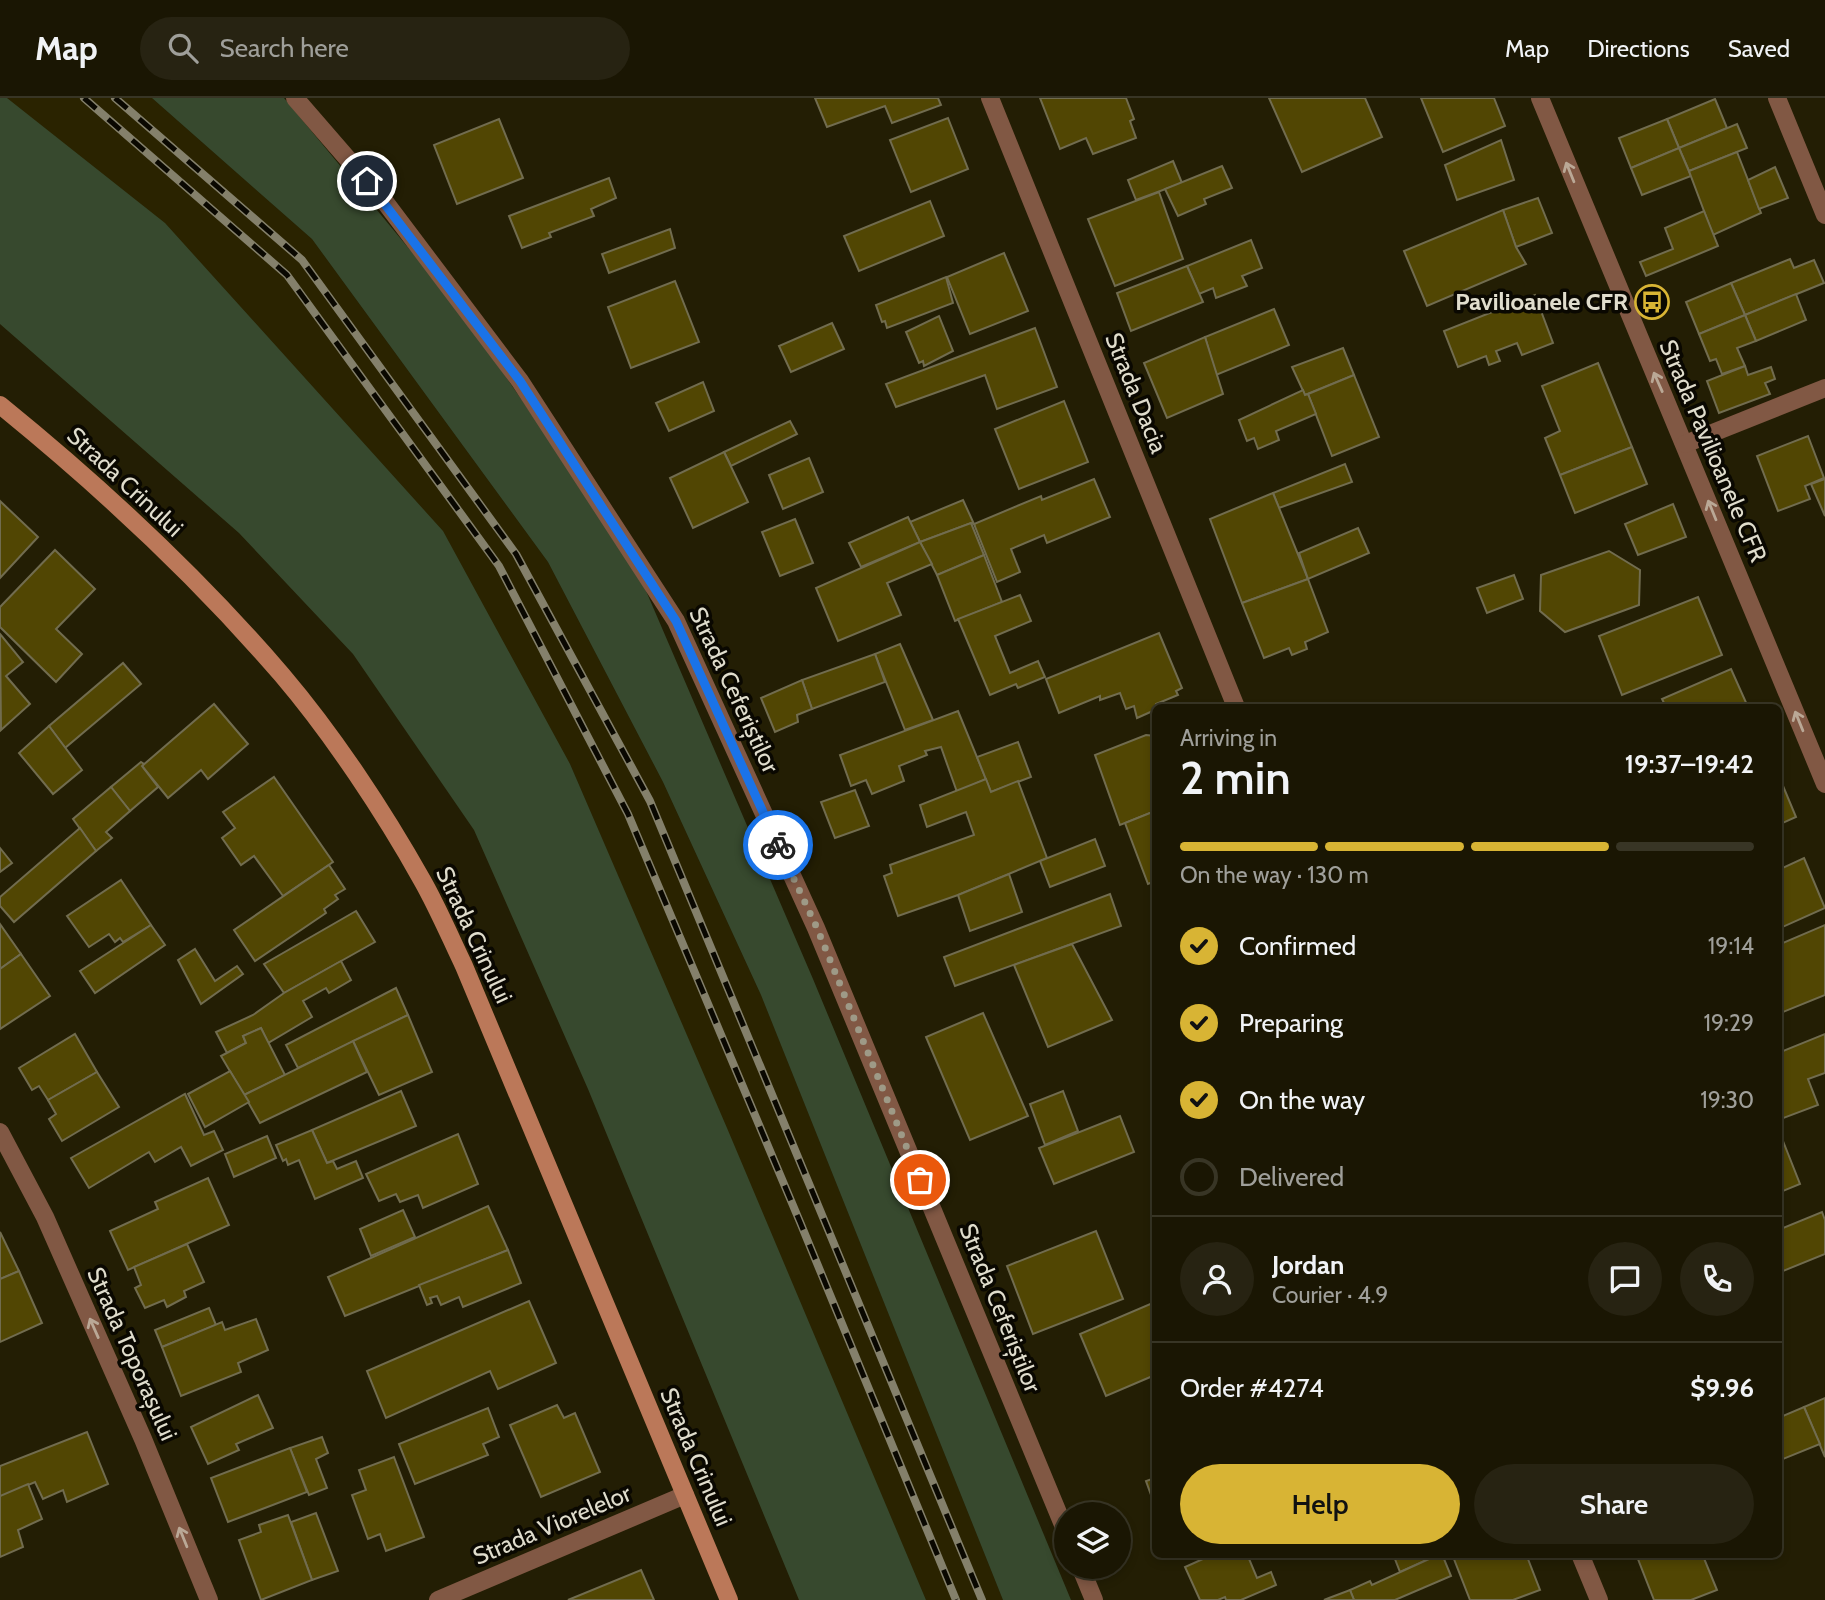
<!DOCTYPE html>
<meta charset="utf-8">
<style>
:root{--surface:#1a1603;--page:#272312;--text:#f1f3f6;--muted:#9f9f9a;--line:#383525;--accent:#d8b434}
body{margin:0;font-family:Cabin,sans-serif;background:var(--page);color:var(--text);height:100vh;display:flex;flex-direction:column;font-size:26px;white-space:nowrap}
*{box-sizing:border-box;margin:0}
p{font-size:23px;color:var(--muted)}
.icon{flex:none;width:38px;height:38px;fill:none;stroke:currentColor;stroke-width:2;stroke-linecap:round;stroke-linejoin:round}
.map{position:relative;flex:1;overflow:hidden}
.panel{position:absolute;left:1152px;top:606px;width:630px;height:854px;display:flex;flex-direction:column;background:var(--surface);border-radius:10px;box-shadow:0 4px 10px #0003,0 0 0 2px var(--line)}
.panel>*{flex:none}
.fabs{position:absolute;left:1054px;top:1404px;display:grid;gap:14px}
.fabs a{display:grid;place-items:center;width:77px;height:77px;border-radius:50%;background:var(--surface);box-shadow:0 4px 10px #0003,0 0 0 2px var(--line);font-size:35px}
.pin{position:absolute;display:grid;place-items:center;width:60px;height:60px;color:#fff;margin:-30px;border:4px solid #fff;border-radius:50%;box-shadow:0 2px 7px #0007}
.courier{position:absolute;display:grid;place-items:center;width:70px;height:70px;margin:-35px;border:5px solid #1a73e8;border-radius:50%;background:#fff;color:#222;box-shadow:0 2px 9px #0007}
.summary em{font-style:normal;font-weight:600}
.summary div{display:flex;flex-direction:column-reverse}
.summary{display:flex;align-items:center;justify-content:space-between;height:119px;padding:0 28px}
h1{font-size:46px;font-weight:600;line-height:52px}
.bar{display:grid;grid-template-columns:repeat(4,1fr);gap:10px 7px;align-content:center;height:84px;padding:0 28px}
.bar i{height:9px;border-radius:5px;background:var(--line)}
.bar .on{background:var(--accent)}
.bar p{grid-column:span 4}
.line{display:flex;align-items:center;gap:18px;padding:0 28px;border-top:2px solid var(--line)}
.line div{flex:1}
.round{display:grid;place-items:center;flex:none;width:74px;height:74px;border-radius:37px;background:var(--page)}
ol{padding:0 28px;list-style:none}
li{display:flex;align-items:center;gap:21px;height:77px}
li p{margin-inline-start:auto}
li .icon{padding:7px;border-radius:50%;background:var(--accent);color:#111;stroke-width:4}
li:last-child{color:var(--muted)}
li i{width:38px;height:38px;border:4px solid var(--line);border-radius:50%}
.primary-button{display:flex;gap:14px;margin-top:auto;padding:14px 28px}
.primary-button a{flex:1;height:80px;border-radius:42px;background:var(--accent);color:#111;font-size:28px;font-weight:600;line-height:80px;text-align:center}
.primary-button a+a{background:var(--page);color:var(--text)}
header{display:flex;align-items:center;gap:42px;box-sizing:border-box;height:98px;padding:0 35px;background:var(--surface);border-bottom:2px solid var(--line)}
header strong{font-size:33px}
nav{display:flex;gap:38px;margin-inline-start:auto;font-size:24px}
.search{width:490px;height:63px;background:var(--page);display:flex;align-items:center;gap:18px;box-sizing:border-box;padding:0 24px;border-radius:38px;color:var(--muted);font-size:26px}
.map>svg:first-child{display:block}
</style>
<header>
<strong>Map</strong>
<div class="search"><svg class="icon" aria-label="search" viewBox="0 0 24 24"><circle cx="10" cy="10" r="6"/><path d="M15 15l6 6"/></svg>Search here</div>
<nav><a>Map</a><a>Directions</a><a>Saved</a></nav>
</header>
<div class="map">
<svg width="1825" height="1502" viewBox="0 0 1825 1502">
<rect width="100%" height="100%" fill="#231e04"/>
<path fill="#2a2300" d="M0 0H152L312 141 548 464 663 684 761 897 1003 1502H926L570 666Z"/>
<g fill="#37492e">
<path d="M0 0H7L165 125 443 433 570 666 727 1030 926 1502H799L588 991 474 732 353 556 239 435 0 226Z"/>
<path d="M152 0H284L459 211 634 465 813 881 1071 1502H1003L761 897 663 684 548 464 312 141Z"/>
</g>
<g fill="#514603" stroke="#716c4f" stroke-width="2">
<path d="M815 0H938L941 7 892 25 885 8 827 29Z"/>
<path d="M1040 0H1126L1134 21 1130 23 1136 40 1093 56 1086 40 1060 51Z"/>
<path d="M1269 0H1365L1382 39 1302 74Z"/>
<path d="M1421 0H1494L1505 28 1443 54Z"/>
<path d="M1715 1 1727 30 1679 50 1667 21Z"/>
<path d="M948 20 968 71 911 94 890 42Z"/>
<path d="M499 21 523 80 457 106 434 47Z"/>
<path d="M1667 21 1679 50 1631 70 1619 40Z"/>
<path d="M1737 26 1747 50 1689 73 1679 50Z"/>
<path d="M1501 42 1514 82 1457 102 1445 67Z"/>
<path d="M1679 50 1691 78 1642 97 1631 70Z"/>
<path d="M1737 54 1761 115 1713 137 1689 73Z"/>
<path d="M1173 63 1182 85 1136 102 1128 82Z"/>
<path d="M1222 68 1232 90 1204 101 1206 106 1178 118 1165 91Z"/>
<path d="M1775 69 1788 100 1759 111 1748 82Z"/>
<path d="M609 80 616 100 591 111 594 118 549 135 551 139 522 150 509 118Z"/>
<path d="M1159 94 1183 161 1115 188 1088 121Z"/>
<path d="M1538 100 1552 135 1516 149 1503 112Z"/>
<path d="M930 103 944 138 859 173 844 138Z"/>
<path d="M1503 112 1516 149 1526 166 1427 208 1404 153Z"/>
<path d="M1704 113 1718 148 1646 178 1640 164 1673 151 1665 130Z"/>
<path d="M670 131 675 150 609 175 602 156Z"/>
<path d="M1251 142 1262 170 1242 178 1247 188 1216 200 1213 190 1199 196 1187 168Z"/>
<path d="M1004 155 1028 213 970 236 947 179Z"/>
<path d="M1790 161 1794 170 1814 162 1824 185 1745 217 1731 185Z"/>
<path d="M1187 168 1203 204 1131 233 1117 195Z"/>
<path d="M946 179 953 205 887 230 885 223 882 224 876 207Z"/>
<path d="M675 183 699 244 631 270 608 209Z"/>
<path d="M1731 185 1745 217 1699 236 1686 204Z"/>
<path d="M1796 196 1806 222 1756 243 1745 217Z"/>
<path d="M1535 197 1553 245 1522 257 1517 245 1496 253 1500 263 1489 267 1486 258 1458 269 1444 233Z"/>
<path d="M1274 211 1289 247 1216 277 1205 239Z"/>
<path d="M1745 217 1756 243 1737 250 1745 268 1722 276 1716 261 1710 263 1699 236Z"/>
<path d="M939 218 953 253 924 268 923 263 919 265 906 234Z"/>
<path d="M832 225 844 251 791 274 779 248Z"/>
<path d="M1035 230 1057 289 997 311 985 277 896 309 886 286Z"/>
<path d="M1205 239 1223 296 1167 320 1144 265Z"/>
<path d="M1343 250 1354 277 1305 297 1292 269Z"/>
<path d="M1598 265 1632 349 1560 377 1545 340 1560 333 1542 288Z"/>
<path d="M1745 268 1748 277 1771 269 1775 281 1765 285 1770 296 1719 315 1707 283Z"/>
<path d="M1354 277 1379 339 1332 358 1308 296Z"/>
<path d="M703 284 714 313 669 333 656 305Z"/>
<path d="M1303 292 1305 297 1308 296 1316 316 1276 333 1279 342 1258 351 1254 340 1247 343 1239 322Z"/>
<path d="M1064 303 1088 364 1019 391 995 331Z"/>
<path d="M790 323 797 336 731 368 724 354Z"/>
<path d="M1808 338 1824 380 1805 388 1810 401 1778 413 1757 358Z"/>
<path d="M1632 349 1647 386 1575 415 1560 377Z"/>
<path d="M724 354 748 404 693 430 670 380Z"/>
<path d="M809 360 823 394 783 411 769 377Z"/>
<path d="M1345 366 1352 384 1279 410 1273 395Z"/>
<path d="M1094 381 1110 419 1047 445 1044 437 1011 451 1020 474 997 484 974 426 1041 398 1042 402Z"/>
<path d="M1825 381V418L1811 386Z"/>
<path d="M1273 395 1308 481 1242 505 1210 421Z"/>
<path d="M963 402 974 426 971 425 920 444 910 424Z"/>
<path d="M0 403 38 439 0 480Z"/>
<path d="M1673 406 1686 439 1638 457 1625 426Z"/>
<path d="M908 419 920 444 861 469 849 445Z"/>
<path d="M795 421 813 465 780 478 762 434Z"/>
<path d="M971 425 984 457 937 477 920 444Z"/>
<path d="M1358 430 1369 455 1308 481 1299 455Z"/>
<path d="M920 444 932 466 887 485 901 517 838 543 816 490Z"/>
<path d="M55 452 95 491 56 531 82 556 56 584 0 529V509Z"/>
<path d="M1609 453 1640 472 1639 507 1565 534 1540 513 1541 477Z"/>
<path d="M984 457 1002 504 955 523 937 477Z"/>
<path d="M1514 477 1523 501 1487 515 1477 490Z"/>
<path d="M1308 481 1328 534 1305 544 1307 551 1292 557 1289 550 1264 560 1242 505Z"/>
<path d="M1020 497 1031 523 995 538 1010 575 1038 563 1045 579 1018 590 1016 586 990 597 958 521Z"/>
<path d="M1698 499 1722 557 1622 597 1599 538Z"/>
<path d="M1159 535 1182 590 1176 593 1178 597 1156 606 1155 612 1137 620 1134 608 1126 611 1120 595 1100 602V598L1059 615 1046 581Z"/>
<path d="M0 536 23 564 6 578 30 606 1 632Z"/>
<path d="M900 546 933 622 905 632 875 556Z"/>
<path d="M875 556 885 584 812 611 802 582Z"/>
<path d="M123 565 141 586 65 650 49 628Z"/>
<path d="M1731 571 1748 609H1666L1662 601Z"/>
<path d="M802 582 812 611 797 617 798 624 775 634 761 600Z"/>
<path d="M214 606 248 646 208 681 201 672 168 700 142 668Z"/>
<path d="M958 613 986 681 957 694 941 649 925 653 927 657 899 668 904 683 872 696 866 682 851 688 840 657Z"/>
<path d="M49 628 82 672 53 696 19 655Z"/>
<path d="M1146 637 1155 638V713L1120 727 1095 657Z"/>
<path d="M1018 644 1031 679 991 694 977 659Z"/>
<path d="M141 664 144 666 142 668 158 689 130 713 111 689Z"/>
<path d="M1778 676 1796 719 1778 727Z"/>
<path d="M274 679 333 764 283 798 254 758 241 767 222 740 235 730 223 714Z"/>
<path d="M986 681 991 694 1018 683 1047 760 958 797 898 818 884 778 892 775 890 767 974 737 966 714 927 729 920 707Z"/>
<path d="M111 689 130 713 106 734 112 740 96 753 73 721Z"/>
<path d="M855 692 869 728 835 740 821 704Z"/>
<path d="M1155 713V783L1148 786 1125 725Z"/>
<path d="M80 730 96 753 14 824 0 808V799Z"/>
<path d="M1095 741 1105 768 1050 789 1040 763Z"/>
<path d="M0 750 12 765 0 774Z"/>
<path d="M1804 760 1825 810 1778 831V772Z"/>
<path d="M329 767 345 791 335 797 338 801 324 811 326 815 255 863 234 832Z"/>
<path d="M1009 776 1022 814 970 833 958 797Z"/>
<path d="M121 782 151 827 123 844 120 840 115 844 109 836 89 849 67 818Z"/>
<path d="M1110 796 1121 828 955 888 944 859Z"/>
<path d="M356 813 375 844 284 895 264 866Z"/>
<path d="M0 826 21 856 0 871Z"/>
<path d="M151 827 165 847 95 895 80 873Z"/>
<path d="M1825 827V897L1778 916V847Z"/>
<path d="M1072 846 1112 922 1048 949 1014 867Z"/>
<path d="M195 851 215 883 237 868 243 876 201 906 178 862Z"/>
<path d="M21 856 50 898 0 931V871Z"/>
<path d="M341 863 351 882 329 895 326 890 303 903 312 919 268 945 261 930 243 938 246 945 227 955 216 934 253 917 284 895Z"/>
<path d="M396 890 408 917 298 970 286 947Z"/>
<path d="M983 915 1028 1018 970 1042 926 939Z"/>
<path d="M408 917 432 974 379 997 353 943Z"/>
<path d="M261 930 285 977 244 997 221 958 246 945 243 938Z"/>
<path d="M75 936 97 974 48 1002 39 988 32 992 19 970Z"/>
<path d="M1825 936V975L1808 981 1818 1007 1778 1022V955Z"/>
<path d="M353 943 367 974 260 1025 244 997Z"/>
<path d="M230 973 249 1004 205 1029 188 996Z"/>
<path d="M97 974 119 1009 62 1043 49 1021 56 1016 48 1002Z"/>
<path d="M401 993 416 1028 327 1065 312 1032Z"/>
<path d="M1063 993 1078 1033 1045 1047 1030 1006Z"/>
<path d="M185 996 204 1037 214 1033 223 1052 191 1068 181 1049 155 1064 149 1054 89 1090 71 1060Z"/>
<path d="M1120 1018 1134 1054 1054 1086 1039 1050Z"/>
<path d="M312 1032 327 1065 333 1063 337 1071 356 1063 363 1080 315 1101 299 1062 288 1067 286 1061 283 1063 276 1047Z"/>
<path d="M458 1036 478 1086 423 1110 418 1097 400 1104 396 1096 379 1103 366 1076Z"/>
<path d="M267 1038 276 1060 234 1079 225 1056Z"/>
<path d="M1781 1038 1800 1086 1778 1095V1039Z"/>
<path d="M208 1080 229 1127 128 1172 110 1133 158 1111 155 1104Z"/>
<path d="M488 1108 508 1152 345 1218 328 1179Z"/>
<path d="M403 1112 415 1139 371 1158 360 1131Z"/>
<path d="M1822 1114 1825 1122V1156L1778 1175V1132Z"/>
<path d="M1096 1133 1123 1201 1033 1236 1007 1168Z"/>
<path d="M0 1134 19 1173 0 1181Z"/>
<path d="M187 1146 204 1184 184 1193 186 1199 167 1209 164 1202 145 1210 135 1190 141 1187 134 1169Z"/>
<path d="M508 1152 521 1185 463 1209 459 1199 441 1207 437 1198 430 1200 432 1205 427 1207 419 1187Z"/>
<path d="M19 1173 42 1225 0 1244V1181Z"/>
<path d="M529 1203 556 1265 498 1291 490 1273 386 1320 367 1273Z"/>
<path d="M1155 1204V1277L1106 1298 1080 1236Z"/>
<path d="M209 1210 216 1227 162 1249 155 1232Z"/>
<path d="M256 1221 268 1252 238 1265 241 1274 181 1298 162 1249 222 1224 225 1232Z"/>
<path d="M258 1297 273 1330 236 1346 239 1352 208 1366 191 1329Z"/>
<path d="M1825 1300V1359L1804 1309Z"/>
<path d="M557 1307 564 1320 575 1315 600 1374 541 1399 510 1327Z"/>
<path d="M1804 1309 1820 1346 1778 1363V1320Z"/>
<path d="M488 1310 499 1339 483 1346 488 1357 415 1386 399 1346Z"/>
<path d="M87 1334 108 1386 67 1404 63 1392 43 1401 35 1384 0 1399V1368Z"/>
<path d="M322 1339 328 1355 316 1361 327 1390 309 1397 290 1350Z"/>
<path d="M290 1350 307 1394 228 1424 211 1380Z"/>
<path d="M394 1359 424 1439 386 1453 380 1436 368 1441 352 1397 366 1392 359 1372Z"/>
<path d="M1155 1380V1408L1146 1383Z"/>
<path d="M28 1386 42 1421 18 1432 23 1449 0 1459V1398Z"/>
<path d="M316 1415 338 1473 312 1482 291 1424Z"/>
<path d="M288 1417 312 1482 261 1502 239 1442 261 1434 259 1427Z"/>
<path d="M1214 1456H1247L1257 1480 1271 1474 1276 1487 1241 1502H1226L1225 1499 1218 1502H1200L1185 1469Z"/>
<path d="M1393 1456H1440L1400 1474Z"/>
<path d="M1440 1456H1442L1451 1478 1395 1502H1354L1350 1492 1370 1483 1372 1487Z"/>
<path d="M1452 1456H1526L1540 1492 1513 1502H1470Z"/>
<path d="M1636 1456H1707L1703 1458 1717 1492 1691 1502H1654Z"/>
<path d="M641 1472 654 1502H568Z"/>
<path d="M1350 1492 1354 1502H1324L1329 1500Z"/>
</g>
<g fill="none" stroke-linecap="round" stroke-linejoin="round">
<g stroke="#815844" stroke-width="18">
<path d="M295 0 385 104 520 283 676 523 816 830 1066 1434"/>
<path d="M990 0 1236 609"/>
<path d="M1540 0 1825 686"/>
<path d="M1777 0 1825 117"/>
<path d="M1685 346 1825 290"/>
<path d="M0 1034 45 1119 143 1341 209 1502"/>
<path d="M1580 1456 1599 1502"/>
<path d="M1080 1468 1094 1502"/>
<path d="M438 1502 685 1397"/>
</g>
<path stroke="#bb7859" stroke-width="18" d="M0 307C101 389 197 478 282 577 333 637 384 714 422 782 438 810 450 839 464 868L729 1502"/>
<g stroke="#84806b" stroke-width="8">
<g id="rail">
<path d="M84 0 287 177 499 468 628 716 800 1124 956 1502"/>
<path d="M115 0 302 162 516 456 650 703 982 1502"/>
</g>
</g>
<use href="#rail" stroke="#0a0801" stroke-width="5" stroke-dasharray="16" stroke-linecap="butt"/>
</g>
<defs><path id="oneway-shaft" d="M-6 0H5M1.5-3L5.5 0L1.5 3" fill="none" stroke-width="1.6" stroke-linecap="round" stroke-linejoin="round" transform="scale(1.75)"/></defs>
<g stroke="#baa896">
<use href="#oneway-shaft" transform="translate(1570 74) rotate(-112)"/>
<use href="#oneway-shaft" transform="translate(1658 284) rotate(-114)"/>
<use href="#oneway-shaft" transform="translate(1712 412) rotate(-112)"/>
<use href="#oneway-shaft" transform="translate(1799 623) rotate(-112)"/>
<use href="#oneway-shaft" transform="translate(94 1230) rotate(-114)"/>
<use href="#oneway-shaft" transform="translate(183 1439) rotate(-112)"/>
</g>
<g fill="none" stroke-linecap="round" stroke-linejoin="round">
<path stroke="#9e9a87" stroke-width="7" stroke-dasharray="0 12.6" d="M778 747 817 830 920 1082"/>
<path stroke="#1a73e8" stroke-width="9" d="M367 83 520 283 676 523 778 747"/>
</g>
<defs>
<g id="bus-ring" transform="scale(1.75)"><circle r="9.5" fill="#0a0801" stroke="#d8b434" stroke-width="1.5"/><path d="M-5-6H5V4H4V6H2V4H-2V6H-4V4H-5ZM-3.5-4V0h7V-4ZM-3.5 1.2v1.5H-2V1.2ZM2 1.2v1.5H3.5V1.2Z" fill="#d8b434"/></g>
</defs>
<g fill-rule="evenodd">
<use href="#bus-ring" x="1652" y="204"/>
</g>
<g text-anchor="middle" stroke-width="7" stroke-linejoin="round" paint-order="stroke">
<g font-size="24" font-weight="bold" fill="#e0ddcd" stroke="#0a0801" text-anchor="end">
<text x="1628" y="212">Pavilioanele CFR</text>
</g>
<g font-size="24" fill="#e0ddcd" stroke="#0a0801">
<text transform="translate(1136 295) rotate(68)" y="8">Strada Dacia</text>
<text transform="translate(1713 353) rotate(67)" y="8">Strada Pavilioanele CFR</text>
<text transform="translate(125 384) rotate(43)" y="8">Strada Crinului</text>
<text transform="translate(734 592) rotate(65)" y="8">Strada Ceferiștilor</text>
<text transform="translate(474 837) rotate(65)" y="8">Strada Crinului</text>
<text transform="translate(1000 1210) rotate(68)" y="8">Strada Ceferiștilor</text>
<text transform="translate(132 1256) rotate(66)" y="8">Strada Toporașului</text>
<text transform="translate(696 1359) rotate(67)" y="8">Strada Crinului</text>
<text transform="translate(552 1427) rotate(-23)" y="8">Strada Viorelelor</text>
</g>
</g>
</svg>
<div class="fabs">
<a><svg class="icon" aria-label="layers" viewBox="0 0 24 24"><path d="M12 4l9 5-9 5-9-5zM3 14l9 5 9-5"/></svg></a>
</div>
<div class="pin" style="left:920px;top:1082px;background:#ea580c"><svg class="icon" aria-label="bag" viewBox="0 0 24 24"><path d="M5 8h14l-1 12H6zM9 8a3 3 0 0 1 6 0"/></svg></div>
<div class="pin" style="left:367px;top:83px;background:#1f2937"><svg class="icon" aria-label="home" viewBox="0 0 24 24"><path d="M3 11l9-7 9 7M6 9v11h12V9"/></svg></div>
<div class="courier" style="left:778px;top:747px"><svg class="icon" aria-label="bike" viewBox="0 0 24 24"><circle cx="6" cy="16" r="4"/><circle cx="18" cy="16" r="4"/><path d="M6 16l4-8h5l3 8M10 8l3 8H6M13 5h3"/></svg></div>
<section class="panel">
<div class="summary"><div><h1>2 min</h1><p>Arriving in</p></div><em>19:37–19:42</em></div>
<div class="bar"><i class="on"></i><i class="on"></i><i class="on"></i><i></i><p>On the way · 130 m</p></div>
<ol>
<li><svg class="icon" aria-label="check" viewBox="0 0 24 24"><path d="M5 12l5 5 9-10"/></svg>Confirmed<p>19:14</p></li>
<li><svg class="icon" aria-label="check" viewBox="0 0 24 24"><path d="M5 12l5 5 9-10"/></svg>Preparing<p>19:29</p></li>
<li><svg class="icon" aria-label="check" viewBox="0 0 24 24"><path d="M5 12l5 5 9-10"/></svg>On the way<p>19:30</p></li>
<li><i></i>Delivered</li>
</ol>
<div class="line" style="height:126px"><a class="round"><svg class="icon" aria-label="person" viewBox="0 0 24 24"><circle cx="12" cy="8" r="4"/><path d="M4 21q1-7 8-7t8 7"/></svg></a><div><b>Jordan</b><p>Courier · 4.9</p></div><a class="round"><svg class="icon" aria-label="chat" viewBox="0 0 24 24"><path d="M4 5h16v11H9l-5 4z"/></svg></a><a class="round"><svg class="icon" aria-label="phone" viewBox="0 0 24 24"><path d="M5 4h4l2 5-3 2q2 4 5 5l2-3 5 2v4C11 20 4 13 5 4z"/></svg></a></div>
<div class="line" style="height:91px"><div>Order #4274</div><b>$9.96</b></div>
<div class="primary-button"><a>Help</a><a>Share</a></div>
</section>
</div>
